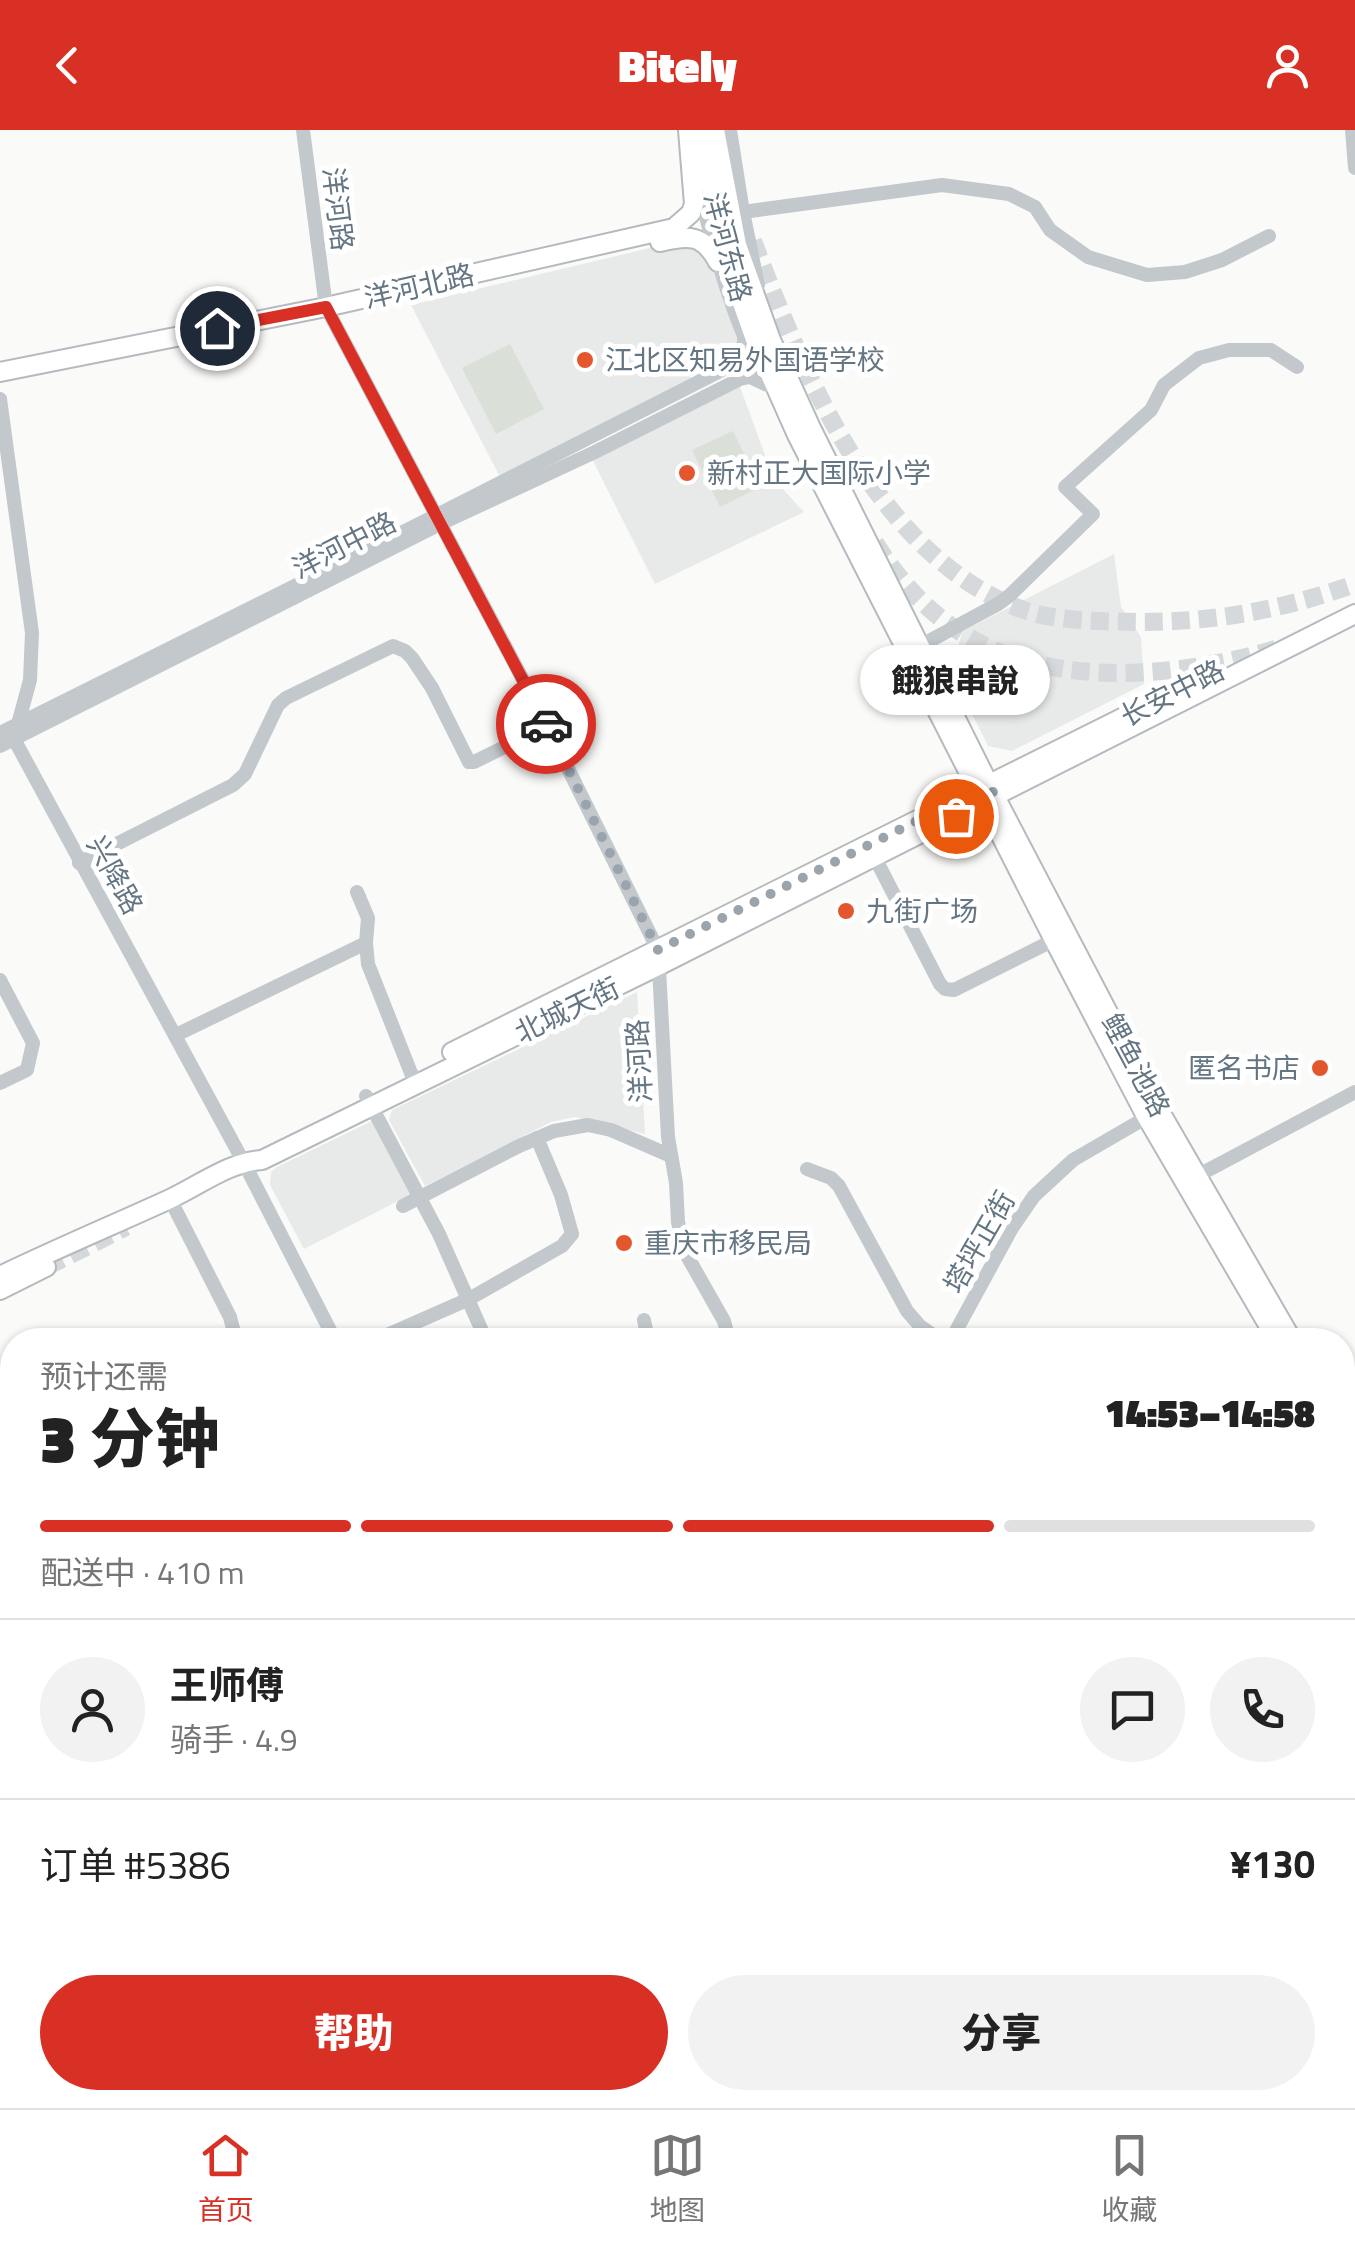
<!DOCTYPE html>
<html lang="zh">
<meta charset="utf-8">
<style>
:root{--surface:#fff;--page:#f2f2f2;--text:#222;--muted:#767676;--line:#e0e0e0;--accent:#d93025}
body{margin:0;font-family:"Titillium Web","Noto Sans SC",sans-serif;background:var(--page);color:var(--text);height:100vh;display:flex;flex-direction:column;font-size:38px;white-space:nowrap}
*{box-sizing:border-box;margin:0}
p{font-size:32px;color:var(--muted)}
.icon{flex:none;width:55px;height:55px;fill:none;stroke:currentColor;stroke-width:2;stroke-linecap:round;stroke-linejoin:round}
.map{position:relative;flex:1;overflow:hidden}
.drawer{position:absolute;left:0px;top:1198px;width:1355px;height:782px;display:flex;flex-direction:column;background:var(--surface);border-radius:40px 40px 0 0;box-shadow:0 2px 8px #0004}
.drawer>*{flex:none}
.pin{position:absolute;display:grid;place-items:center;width:85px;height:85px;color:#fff;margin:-42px;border:5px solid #fff;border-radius:50%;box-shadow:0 2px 10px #0007}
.courier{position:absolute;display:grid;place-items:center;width:100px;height:100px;margin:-50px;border:8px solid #d93025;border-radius:50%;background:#fff;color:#222;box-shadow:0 2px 12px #0007}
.bubble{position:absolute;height:70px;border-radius:35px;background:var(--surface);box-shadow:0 2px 8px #0004;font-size:32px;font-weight:800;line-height:70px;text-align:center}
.overview em{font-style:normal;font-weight:800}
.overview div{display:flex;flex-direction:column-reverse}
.overview{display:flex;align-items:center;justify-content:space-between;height:170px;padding:0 40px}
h1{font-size:65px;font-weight:800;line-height:75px}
.bar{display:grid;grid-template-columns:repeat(4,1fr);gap:15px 10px;align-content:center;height:120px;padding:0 40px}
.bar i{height:12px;border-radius:8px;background:var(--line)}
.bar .on{background:var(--accent)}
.bar p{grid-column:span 4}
.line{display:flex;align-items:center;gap:25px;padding:0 40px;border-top:2px solid var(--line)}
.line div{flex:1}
.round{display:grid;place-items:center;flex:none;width:105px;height:105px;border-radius:52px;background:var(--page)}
.action{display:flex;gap:20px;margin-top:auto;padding:20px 40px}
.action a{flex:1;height:115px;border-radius:60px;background:var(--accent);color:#fff;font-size:40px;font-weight:800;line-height:115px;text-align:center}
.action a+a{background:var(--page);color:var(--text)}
header{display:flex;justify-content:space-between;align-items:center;height:130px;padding:0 40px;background:var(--accent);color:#fff;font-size:45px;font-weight:800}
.menu{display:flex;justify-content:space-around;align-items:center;height:140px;border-top:2px solid var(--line);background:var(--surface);font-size:28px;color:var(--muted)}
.menu a{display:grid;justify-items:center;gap:5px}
.menu .on{color:var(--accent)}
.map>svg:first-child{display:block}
</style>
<header><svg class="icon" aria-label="back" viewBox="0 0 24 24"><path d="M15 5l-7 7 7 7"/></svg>Bitely<svg class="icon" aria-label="person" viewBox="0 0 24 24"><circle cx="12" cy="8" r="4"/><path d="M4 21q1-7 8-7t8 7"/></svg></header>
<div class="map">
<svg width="1355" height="1978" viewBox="0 0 1355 1978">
<rect width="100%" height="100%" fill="#fafaf8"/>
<g fill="#e8e9e9">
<path d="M679 111H687L709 126 738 211 734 228 500 347 411 175Z"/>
<path d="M739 254 765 325 782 358 804 382 655 454 592 329Z"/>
<path d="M1114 424 1121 477 1141 507 1144 554 1012 621 988 616 950 539 963 501Z"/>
<path d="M637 862 645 1004 575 987 565 989 551 992 425 1056 389 990 392 980Z"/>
<path d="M374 990 412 1064 304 1119 270 1055 271 1042 277 1037Z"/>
<path d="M0 1750 12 1754V1968H239L247 1978H0Z"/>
<path d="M1355 1909V1978H1343V1911Z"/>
</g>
<g fill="#dadfd7">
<path d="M510 214 544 279 496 304 462 238Z"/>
<path d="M733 301 760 357 720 377 692 320Z"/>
</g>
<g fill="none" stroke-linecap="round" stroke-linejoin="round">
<g stroke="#d5d9db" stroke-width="18" stroke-dasharray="18 9" stroke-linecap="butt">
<path d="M753 111C803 243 876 423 1018 478 1055 492 1099 491 1138 492 1216 492 1282 480 1355 454"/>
<path d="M875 413C895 444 917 471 947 493 1038 561 1173 549 1276 519"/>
<path d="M46 1137 126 1097"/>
</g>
<g stroke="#b5babe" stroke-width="22">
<g id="major">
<path d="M700 0 710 56 742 173 757 215 797 305 1054 810 1146 986 1277 1210"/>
<path d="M715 0 737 115 771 210 811 298 989 655 1159 980 1292 1210"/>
<path d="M660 112C689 105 703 104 718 132"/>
<path d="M0 242 326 177 674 98 691 83 694 74 688 0"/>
<path d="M452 922 1194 552"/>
<path d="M0 1146C56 1119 113 1095 170 1069 200 1055 229 1032 262 1030L660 835 1355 484"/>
<path d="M0 1160 46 1137"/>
<path d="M1342 1299 1355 1321"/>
<path d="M1342 1325 1355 1347"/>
<path d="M1342 1689 1355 1671"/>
<path d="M0 1732 12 1736"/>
<path d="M285 1968 293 1978"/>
<path d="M353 1978 364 1968"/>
</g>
</g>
<g stroke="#c3c8cc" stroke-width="14">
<path d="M303 0 326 177 539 580 658 820 668 1007 676 1053 678 1092 686 1124 724 1191 729 1210"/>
<path d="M730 0 743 82 758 155"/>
<path d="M1352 0 1355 38"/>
<path d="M699 60C716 126 733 191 765 252"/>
<path d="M743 82 942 55 1009 64 1035 77 1050 100 1088 127 1147 145 1185 142 1222 130 1269 106"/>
<path d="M0 269 32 503 30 550 14 609 243 1031 335 1210"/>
<path d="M920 516 998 474 1009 466 1093 384 1065 357 1151 280 1164 255 1199 228 1229 220H1271L1297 237"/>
<path d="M0 603 435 386 732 235 743 222 744 210"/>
<path d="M0 616 440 394 595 322 740 249 750 247 767 255"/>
<path d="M871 720 940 854 945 859 954 860 1054 810"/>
<path d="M79 733 233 655 245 644 278 575 286 568 393 516 405 521 412 528 432 558 469 632H474L547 596"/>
<path d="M357 762 368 788 366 813 368 834 411 943 417 952"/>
<path d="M0 850 33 913 27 940 0 953"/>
<path d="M176 905 366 813"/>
<path d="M366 966 439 1104 486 1210"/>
<path d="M807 1039 831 1048 839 1056 907 1181 920 1196 940 1210"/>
<path d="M1197 1046 1355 962"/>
<path d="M170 1069 230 1187 236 1210"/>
<path d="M403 1076 519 1016 554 1001 588 995 611 1000 671 1026"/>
<path d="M644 1190 648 1210"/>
<path d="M376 1210 469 1169 562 1116 572 1104 561 1065 537 1008"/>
<path d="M951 1210 1012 1098 1034 1066 1073 1030 1154 983"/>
<path d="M1342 1387 1355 1382"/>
<path d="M0 1444 12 1436"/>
<path d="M1342 1523 1355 1518"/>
<path d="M0 1529 12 1526"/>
<path d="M0 1714 12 1718"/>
<path d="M1342 1749 1355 1745"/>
<path d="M0 1951 12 1894"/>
<path d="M619 1968 620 1978"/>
<path d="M839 1968 840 1978"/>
<path d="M1037 1968 1041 1978"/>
<path d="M1336 1968 1338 1978"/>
</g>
<use href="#major" stroke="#fff" stroke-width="18"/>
</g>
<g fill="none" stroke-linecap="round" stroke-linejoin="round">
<path stroke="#99a4ac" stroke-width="10" stroke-dasharray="0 18" d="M546 594 658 820 989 655 995 666 956 686"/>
<path stroke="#d93025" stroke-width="12" d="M217 198 326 177 546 594"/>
</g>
<g fill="#e4572e" stroke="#fff" stroke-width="4">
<circle cx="585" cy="230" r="10"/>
<circle cx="687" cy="343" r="10"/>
<circle cx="846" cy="781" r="10"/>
<circle cx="1320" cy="938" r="10"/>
<circle cx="624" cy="1113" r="10"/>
</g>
<g text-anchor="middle" stroke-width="10" stroke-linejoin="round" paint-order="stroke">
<g font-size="28" fill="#657683" stroke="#fff">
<text transform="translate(338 79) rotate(83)" y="10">洋河路</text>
<text transform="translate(728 117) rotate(75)" y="10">洋河东路</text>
<text transform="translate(419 156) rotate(-13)" y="10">洋河北路</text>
<text transform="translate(344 415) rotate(-27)" y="10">洋河中路</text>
<text transform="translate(1172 563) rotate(-27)" y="10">长安中路</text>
<text transform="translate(115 745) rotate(61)" y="10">兴降路</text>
<text transform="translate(567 880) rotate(-26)" y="10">北城天街</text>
<text transform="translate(639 931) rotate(-93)" y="10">洋河路</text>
<text transform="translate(1136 935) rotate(62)" y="10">鲤鱼池路</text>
<text transform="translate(979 1112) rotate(-60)" y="10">塔坪正街</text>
</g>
<g font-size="28" fill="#657683" stroke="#fff" text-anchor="start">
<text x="605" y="240">江北区知易外国语学校</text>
<text x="707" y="353">新村正大国际小学</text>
<text x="866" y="791">九街广场</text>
<text x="1300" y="948" text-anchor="end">匿名书店</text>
<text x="644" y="1123">重庆市移民局</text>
</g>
</g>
</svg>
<div class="pin" style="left:956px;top:686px;background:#ea580c"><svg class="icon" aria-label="bag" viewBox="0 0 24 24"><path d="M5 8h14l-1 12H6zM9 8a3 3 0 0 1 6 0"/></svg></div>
<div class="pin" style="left:217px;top:198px;background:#1f2937"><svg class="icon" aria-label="home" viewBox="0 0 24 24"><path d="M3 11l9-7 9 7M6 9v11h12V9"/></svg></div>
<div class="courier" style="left:546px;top:594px"><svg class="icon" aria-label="car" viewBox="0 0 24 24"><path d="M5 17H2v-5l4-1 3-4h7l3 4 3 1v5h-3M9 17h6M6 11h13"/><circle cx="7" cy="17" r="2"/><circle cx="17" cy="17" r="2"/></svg></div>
<div class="bubble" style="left:860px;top:515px;width:190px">餓狼串說</div>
<section class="drawer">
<div class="overview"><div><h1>3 分钟</h1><p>预计还需</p></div><em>14:53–14:58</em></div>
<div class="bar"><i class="on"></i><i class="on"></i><i class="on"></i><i></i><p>配送中 · 410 m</p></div>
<div class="line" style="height:180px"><a class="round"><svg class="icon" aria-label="person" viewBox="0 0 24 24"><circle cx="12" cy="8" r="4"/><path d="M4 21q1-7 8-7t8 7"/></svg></a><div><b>王师傅</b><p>骑手 · 4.9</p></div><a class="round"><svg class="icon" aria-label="chat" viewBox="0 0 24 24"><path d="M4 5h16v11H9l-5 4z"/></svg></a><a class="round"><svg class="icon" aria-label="phone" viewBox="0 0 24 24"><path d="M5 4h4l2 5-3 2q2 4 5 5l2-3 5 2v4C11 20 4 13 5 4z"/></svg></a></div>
<div class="line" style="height:130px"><div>订单 #5386</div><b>¥130</b></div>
<div class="action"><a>帮助</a><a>分享</a></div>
</section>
</div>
<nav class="menu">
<a class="on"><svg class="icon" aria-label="home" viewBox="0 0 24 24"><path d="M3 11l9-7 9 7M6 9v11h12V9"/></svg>首页</a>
<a><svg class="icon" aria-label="map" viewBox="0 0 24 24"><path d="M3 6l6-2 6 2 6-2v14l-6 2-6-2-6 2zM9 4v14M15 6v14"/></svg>地图</a>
<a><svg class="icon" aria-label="saved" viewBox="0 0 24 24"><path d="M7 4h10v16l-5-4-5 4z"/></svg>收藏</a>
</nav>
